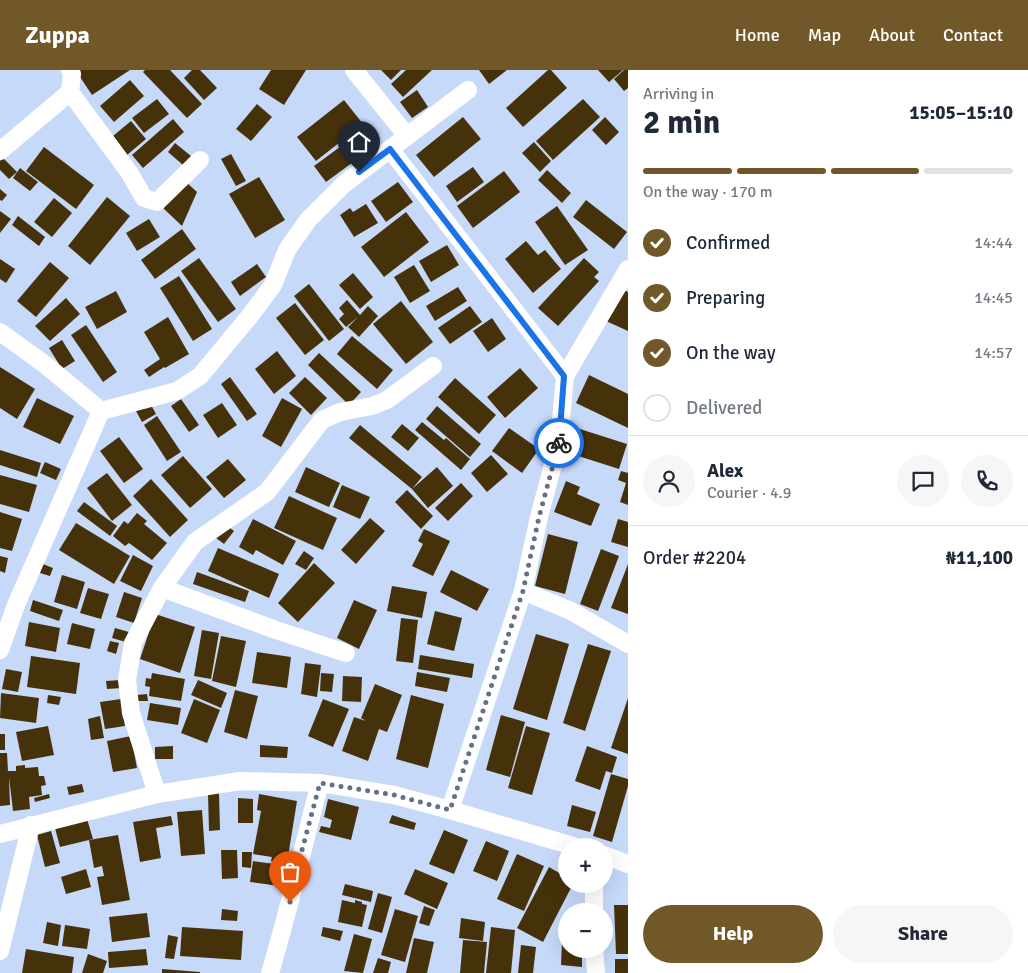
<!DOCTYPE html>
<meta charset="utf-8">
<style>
:root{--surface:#fff;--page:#f6f6f7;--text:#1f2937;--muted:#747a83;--line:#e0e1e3;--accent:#715829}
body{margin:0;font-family:Signika,sans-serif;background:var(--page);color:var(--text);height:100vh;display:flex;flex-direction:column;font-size:19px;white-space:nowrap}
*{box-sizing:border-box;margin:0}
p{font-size:16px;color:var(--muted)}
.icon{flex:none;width:28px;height:28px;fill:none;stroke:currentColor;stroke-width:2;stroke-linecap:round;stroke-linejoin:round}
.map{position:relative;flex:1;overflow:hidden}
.panel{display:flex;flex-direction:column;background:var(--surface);width:400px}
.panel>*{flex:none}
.controls{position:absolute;left:558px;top:768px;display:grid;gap:10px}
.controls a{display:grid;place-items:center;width:55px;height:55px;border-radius:50%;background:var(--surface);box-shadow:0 5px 20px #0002;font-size:25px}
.pin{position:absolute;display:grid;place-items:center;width:42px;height:42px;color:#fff;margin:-51px -21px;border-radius:50% 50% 50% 0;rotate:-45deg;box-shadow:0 0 5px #0007}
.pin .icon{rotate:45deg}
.courier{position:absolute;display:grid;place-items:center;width:50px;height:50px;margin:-25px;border:4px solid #1a73e8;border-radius:50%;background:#fff;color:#222;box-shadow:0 1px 6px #0007}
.headline em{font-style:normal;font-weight:700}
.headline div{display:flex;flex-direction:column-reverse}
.headline{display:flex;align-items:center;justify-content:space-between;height:85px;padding:0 15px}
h1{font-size:32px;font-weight:700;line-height:38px}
.bar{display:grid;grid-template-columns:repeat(4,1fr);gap:8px 5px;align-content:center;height:60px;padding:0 15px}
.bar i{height:6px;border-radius:4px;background:var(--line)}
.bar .active{background:var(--accent)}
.bar p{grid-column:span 4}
.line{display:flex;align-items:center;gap:12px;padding:0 15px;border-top:1px solid var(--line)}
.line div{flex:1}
.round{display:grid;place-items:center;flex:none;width:52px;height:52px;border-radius:26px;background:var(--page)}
ol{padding:0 15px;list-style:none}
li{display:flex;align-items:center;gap:15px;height:55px}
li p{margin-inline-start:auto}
li .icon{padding:5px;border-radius:50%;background:var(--accent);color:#fff;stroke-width:4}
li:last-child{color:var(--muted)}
li i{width:28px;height:28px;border:2px solid var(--line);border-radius:50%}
.cta{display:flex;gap:10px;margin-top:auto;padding:10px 15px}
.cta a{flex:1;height:58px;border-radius:30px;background:var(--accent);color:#fff;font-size:20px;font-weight:700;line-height:58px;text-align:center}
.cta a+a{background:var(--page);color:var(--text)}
header{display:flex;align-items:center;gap:30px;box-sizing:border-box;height:70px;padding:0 25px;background:var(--accent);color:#fff}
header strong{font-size:24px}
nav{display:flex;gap:28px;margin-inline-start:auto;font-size:18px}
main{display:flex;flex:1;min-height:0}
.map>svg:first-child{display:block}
</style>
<header>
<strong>Zuppa</strong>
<nav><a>Home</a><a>Map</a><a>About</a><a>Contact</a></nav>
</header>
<main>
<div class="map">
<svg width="628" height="903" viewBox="0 0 628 903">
<rect width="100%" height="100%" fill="#c7d9f9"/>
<g fill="#46320a">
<path d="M78 0H130L92 25 76 1Z"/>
<path d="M145 0H170L202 34 187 48 143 2Z"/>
<path d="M192 0H200L217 18 204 30 184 8Z"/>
<path d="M271 0H306L284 35 259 19Z"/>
<path d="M381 0H401L391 10Z"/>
<path d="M406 0H432L403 27 391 14Z"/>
<path d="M479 0H507L489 14Z"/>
<path d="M548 0H551L567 18 523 57 506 38Z"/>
<path d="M598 0H623L609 12Z"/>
<path d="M624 0H628V18L624 21 614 9Z"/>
<path d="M130 10 144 26 114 52 100 36Z"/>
<path d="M417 20 428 37 412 48 400 32Z"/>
<path d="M157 29 169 44 144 63 132 48Z"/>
<path d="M583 29 600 47 553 90 536 71Z"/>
<path d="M344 30 363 54 316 91 297 67Z"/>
<path d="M257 34 272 47 251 71 236 59Z"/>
<path d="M463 47 481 69 434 107 416 85Z"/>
<path d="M605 47 619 62 606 75 592 60Z"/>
<path d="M173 49 184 62 143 98 132 85Z"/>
<path d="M131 51 146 69 127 85 113 66Z"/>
<path d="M534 72 551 91 540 102 522 83Z"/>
<path d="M175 73 191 86 183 95 168 82Z"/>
<path d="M344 74 356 90 326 112 314 96Z"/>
<path d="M44 77 94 115 76 139 26 101Z"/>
<path d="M231 84 246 111 236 116 221 89Z"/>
<path d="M3 88 17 102 9 109 0 100V91Z"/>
<path d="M473 97 484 112 457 132 446 116Z"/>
<path d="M20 98 38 112 30 121 13 108Z"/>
<path d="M547 100 571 123 562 133 538 110Z"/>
<path d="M504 101 520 122 473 158 457 136Z"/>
<path d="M259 107 285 150 255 168 229 124Z"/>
<path d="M186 112 197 122 182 156 162 137Z"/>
<path d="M398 112 413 132 386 152 371 131Z"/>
<path d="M0 119 7 125 2 131 0 130Z"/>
<path d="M107 127 130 146 90 195 68 176Z"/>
<path d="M54 128 72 143 52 167 34 152Z"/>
<path d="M586 130 627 162 614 179 573 147Z"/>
<path d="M366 134 378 153 354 167 340 145 350 138 353 142Z"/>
<path d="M557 136 588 180 565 195 535 152Z"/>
<path d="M0 141 11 149 0 163Z"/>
<path d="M406 142 429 172 384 207 361 177Z"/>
<path d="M18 146 45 167 39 176 12 155Z"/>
<path d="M149 149 160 167 137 181 126 163Z"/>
<path d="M182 159 196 179 155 209 141 190Z"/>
<path d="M526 171 538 185 545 180 561 199 533 223 505 189Z"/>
<path d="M447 175 459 195 431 212 419 191Z"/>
<path d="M199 188 236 239 218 252 181 201Z"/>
<path d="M584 188 599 202 594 207 599 211 558 256 538 238Z"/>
<path d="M0 189 15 199 6 213 0 209Z"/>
<path d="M50 192 69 208 36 247 17 231Z"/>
<path d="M257 194 266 207 240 226 231 212Z"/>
<path d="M414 195 430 221 410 233 394 207Z"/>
<path d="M353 203 373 227 360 239 339 215Z"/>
<path d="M179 206 212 259 193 271 160 218Z"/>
<path d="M309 214 344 259 329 271 294 226Z"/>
<path d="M458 217 467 231 435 251 426 236Z"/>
<path d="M619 218 628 222V261L606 251Z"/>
<path d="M116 221 127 242 97 259 85 237Z"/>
<path d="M66 228 80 244 50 271 35 256Z"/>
<path d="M347 230 360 245 368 236 378 246 359 267 348 257 358 247 346 257 339 249 344 244 339 238Z"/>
<path d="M401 231 433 272 406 294 373 254Z"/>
<path d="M295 233 324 270 305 285 276 248Z"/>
<path d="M470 236 482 252 450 274 438 258Z"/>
<path d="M168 247 189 284 165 298 164 297 149 307 144 300 160 289 144 262Z"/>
<path d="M492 248 506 269 488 282 473 261Z"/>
<path d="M86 255 117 302 103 312 71 265Z"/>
<path d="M352 266 393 300 377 319 337 284Z"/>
<path d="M62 270 75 291 62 299 49 278Z"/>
<path d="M277 281 296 306 274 324 255 299Z"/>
<path d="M319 283 361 322 349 335 308 295Z"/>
<path d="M0 297 35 319 17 349 0 338Z"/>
<path d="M520 298 538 318 505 348 487 327Z"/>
<path d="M589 305 628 324V358L576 333Z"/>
<path d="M230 307 257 344 247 351 221 314Z"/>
<path d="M305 307 327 328 311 345 289 323Z"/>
<path d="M455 308 496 345 479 364 438 327Z"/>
<path d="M37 328 74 346 60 374 23 357Z"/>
<path d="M282 328 302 339 281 377 262 366Z"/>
<path d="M181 329 199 355 189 362 171 336Z"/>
<path d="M150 333 156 344 142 352 136 341Z"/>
<path d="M222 333 237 355 218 368 203 345Z"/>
<path d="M437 336 481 374 470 387 426 349Z"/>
<path d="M157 346 181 382 167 391 144 355Z"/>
<path d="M422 352 444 370 446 368 470 389 461 400 415 360Z"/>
<path d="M402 354 419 368 408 381 391 367Z"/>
<path d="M360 355 422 407 412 419 437 397 453 416 428 438 412 419 349 368Z"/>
<path d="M509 358 539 379 522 403 492 381Z"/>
<path d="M580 359 627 374 619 399 572 384Z"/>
<path d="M119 367 143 399 124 413 100 381Z"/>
<path d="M0 380 41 393 37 407 0 395Z"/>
<path d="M491 385 508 404 487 422 471 403Z"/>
<path d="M183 386 212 419 190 438 161 405Z"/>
<path d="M228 389 246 410 224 428 206 407Z"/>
<path d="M45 392 61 399 56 410 40 403Z"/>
<path d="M306 397 340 413 329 437 295 422Z"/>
<path d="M621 401 628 403V435L620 432 626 413 618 410Z"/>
<path d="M107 403 132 435 112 451 87 418Z"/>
<path d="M0 405 37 415 29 442 0 434Z"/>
<path d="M151 409 188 450 170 467 133 426Z"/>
<path d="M566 411 580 417 577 424 600 434 591 456 554 442Z"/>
<path d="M461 413 473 426 448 451 435 438Z"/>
<path d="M342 415 370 427 360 449 333 437Z"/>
<path d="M407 420 433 446 421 459 395 432Z"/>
<path d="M289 426 337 448 323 480 274 458Z"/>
<path d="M84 432 117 456 110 466 77 441Z"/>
<path d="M0 442 22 449 12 481 0 478Z"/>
<path d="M137 443 147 451 144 454 167 473 152 490 129 473 125 476 113 466 124 451 128 454Z"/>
<path d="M370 448 385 461 356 494 341 480Z"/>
<path d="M253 449 296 471 283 495 256 480 253 485 239 477Z"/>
<path d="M618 449 628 452V477L611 472Z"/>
<path d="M76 453 130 486 114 514 59 480Z"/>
<path d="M226 455 234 461 224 474 216 468Z"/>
<path d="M424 459 450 471 433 506 412 496 423 474 418 471Z"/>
<path d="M548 464 578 472 565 524 535 516Z"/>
<path d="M218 478 279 504 269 528 208 501Z"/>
<path d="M601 479 619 486 598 541 580 534Z"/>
<path d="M304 481 314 488 306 500 295 494Z"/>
<path d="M133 485 153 496 141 521 120 511Z"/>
<path d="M0 486 8 488 5 503 0 501Z"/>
<path d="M314 493 335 513 298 552 278 533Z"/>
<path d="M43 494 53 498 50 506 40 503Z"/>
<path d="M628 494V544L611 538Z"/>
<path d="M451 500 489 519 477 541 440 522Z"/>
<path d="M197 502 249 521 245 532 193 514Z"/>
<path d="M62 505 85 512 77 539 54 532Z"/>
<path d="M392 516 427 522 422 548 387 541Z"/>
<path d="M88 518 109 524 101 549 80 543Z"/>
<path d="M124 522 142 528 134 553 116 547Z"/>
<path d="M33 530 63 540 59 551 30 541Z"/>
<path d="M354 530 377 540 359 579 337 568Z"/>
<path d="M435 541 462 548 454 581 427 574Z"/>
<path d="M155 544 195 557 180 603 140 589Z"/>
<path d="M401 548 418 550 413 593 396 591Z"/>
<path d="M29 552 60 558 56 582 25 576Z"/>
<path d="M72 553 95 559 90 579 67 574Z"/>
<path d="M115 558 129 562 126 572 112 568Z"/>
<path d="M202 560 219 563 211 609 194 606Z"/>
<path d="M536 564 569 574 547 650 513 639Z"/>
<path d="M221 566 246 571 236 617 212 611Z"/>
<path d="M110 571 119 573 116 584 107 581Z"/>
<path d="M588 574 611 581 585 661 563 653Z"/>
<path d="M257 582 291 587 287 618 252 613Z"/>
<path d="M420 585 474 594 472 608 418 599Z"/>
<path d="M31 586 80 593 76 624 27 617Z"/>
<path d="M305 593 321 595 317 627 301 624Z"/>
<path d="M6 599 22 602 18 622 2 619Z"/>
<path d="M417 602 450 608 447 622 415 616Z"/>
<path d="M152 603 185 609 181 631 149 626 150 617 145 616 146 608 151 609Z"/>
<path d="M321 603 334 604 332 622 320 621Z"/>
<path d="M343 606 362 607 361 632 342 631Z"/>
<path d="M121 610 122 618 107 619 106 611Z"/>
<path d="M198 610 227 623 221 638 191 625Z"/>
<path d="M375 614 402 625 387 662 379 659 368 691 342 681 354 647 366 651 361 648Z"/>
<path d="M235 620 258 626 247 669 224 662Z"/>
<path d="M1 623 39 628 36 653 0 648Z"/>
<path d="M147 624 148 631H138L137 625Z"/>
<path d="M48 625 61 627 59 635 47 633Z"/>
<path d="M411 625 444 634 428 698 396 689Z"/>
<path d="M628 628V684L611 678Z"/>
<path d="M121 629 125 656 105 659 100 632Z"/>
<path d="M194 629 220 640 207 673 181 663Z"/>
<path d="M323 629 349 639 333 677 308 666Z"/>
<path d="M150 633 181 638 178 655 147 650Z"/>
<path d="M501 645 525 652 510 707 486 700Z"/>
<path d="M100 646 104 668 91 670 88 649Z"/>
<path d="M48 656 54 685 22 691 16 662Z"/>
<path d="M526 656 550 663 532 725 508 718Z"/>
<rect x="0" y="664" width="5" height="16"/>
<path d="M131 666 137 698 113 702 107 671Z"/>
<path d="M260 675 288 677 287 688 260 687Z"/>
<path d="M173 676V689H155V677Z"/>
<path d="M587 676 617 687 612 703 606 701 600 720 575 711Z"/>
<path d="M0 683H7L8 701H16V696L25 695V698L38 697 39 706H44L46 715 41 716 42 725 29 727 30 739 13 741 9 707 10 735 0 736Z"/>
<path d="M611 704 628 709V716L612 772 593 766Z"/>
<path d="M82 714 84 722 69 725 67 717Z"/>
<path d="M208 723H219L220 760 209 761Z"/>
<path d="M49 724 50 728 35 732 34 728Z"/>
<path d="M259 724 297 731 287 793 271 791 272 787 253 784 261 741 257 740Z"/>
<path d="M238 728 253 729V753H238Z"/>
<path d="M328 729 359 737 351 770 319 762 321 756 330 758 332 750 324 747Z"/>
<path d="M572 735 596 742 590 762 567 756Z"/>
<path d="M202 740 205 784 181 786 177 742Z"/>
<path d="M392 745 416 753 414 760 389 753Z"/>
<path d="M171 746 173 755 156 758 161 788 140 792 133 752Z"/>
<path d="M87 749 93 769 60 777 55 758Z"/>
<path d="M444 760 468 770 454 804 429 794Z"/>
<path d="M51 761 60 793 45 797 37 765Z"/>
<path d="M118 765 130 830 102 835 97 807 104 806 102 796 94 798 89 770Z"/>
<path d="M486 771 509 781 497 811 473 801Z"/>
<path d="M221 780H237L238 808 222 809Z"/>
<path d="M242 782H252L251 798 242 797Z"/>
<path d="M517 784 544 796 524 841 497 829Z"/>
<path d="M253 791 282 795 279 816 250 812Z"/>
<path d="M549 797 566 807V814H573L543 872 517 858Z"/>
<path d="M86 799 91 817 66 824 61 807Z"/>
<path d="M415 799 448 813 437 839 404 824Z"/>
<path d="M345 814 373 821 371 832 342 825Z"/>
<path d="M378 823 392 827 382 863 368 859Z"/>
<path d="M342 830 355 833V830L362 832V834L367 835 362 857 338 852Z"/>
<path d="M614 835H628V884H616Z"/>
<path d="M424 836 435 840 429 856 419 853Z"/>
<path d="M222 839 238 841 237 851 221 850Z"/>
<path d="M395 839 418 846 405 892 381 885Z"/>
<path d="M147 843 150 867 112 872 109 847Z"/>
<path d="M461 848 485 852 483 871 459 868Z"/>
<path d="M47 852 61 855 58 876 43 873Z"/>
<path d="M65 855 90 859 87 879 62 876Z"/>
<path d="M182 857 243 861 241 890 180 886Z"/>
<path d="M323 857 343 861 340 871 321 866Z"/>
<path d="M491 857 515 860 511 903H486Z"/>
<path d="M354 864 372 869 363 903 344 901Z"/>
<path d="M168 865 178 867 174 889 165 888Z"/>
<path d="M414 868 434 872 427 903H406Z"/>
<path d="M463 870 487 872 484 903H460Z"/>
<path d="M562 871H566V879H582V897L561 895Z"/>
<path d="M521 875 536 877 533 903H518Z"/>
<path d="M26 879 74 887 72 903H22Z"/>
<path d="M146 879 148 895 109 898 108 882Z"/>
<path d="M88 884 107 891 103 903H82Z"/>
<path d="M378 888 391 892 388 903H373Z"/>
<rect x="615" y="889" width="13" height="14"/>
<path d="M162 899 200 902V903H162Z"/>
</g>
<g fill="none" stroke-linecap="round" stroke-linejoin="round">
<g stroke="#fff" stroke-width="18">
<path d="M70 0 72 4 70 22 129 102 144 128 157 132 200 90"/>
<path d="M354 0 407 66"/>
<path d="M390 79 565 306"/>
<path d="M0 81 70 22"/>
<path d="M0 262 47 296 101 341"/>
<path d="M101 341 177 321 200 306 249 247 273 215 287 180 308 150 344 114 468 20"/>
<path d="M162 518 276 560 346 583"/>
<path d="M523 521 571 541 628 574"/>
<path d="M0 580 16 535 101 341"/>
<path d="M157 724 131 643 127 610 133 573 162 518 195 472 267 422 322 350 340 342 372 336 387 330 433 296"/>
<path d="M450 740 523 521 539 447 559 372 565 306 628 199"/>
<path d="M0 764 157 724 240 711 320 713 394 725 450 740 573 776"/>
<path d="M604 785 628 794"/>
<path d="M594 841V814"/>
<path d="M594 879 596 903"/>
<path d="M0 881 31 755"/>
<path d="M270 903C289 840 303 776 320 713"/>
</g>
</g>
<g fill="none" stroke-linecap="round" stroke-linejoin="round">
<path stroke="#647085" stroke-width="5" stroke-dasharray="0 9" d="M290 832 302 780 320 713 394 725 450 740 523 521 539 447 559 373"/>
<path stroke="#1a73e8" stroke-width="6" d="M359 102 390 79 564 306 559 373"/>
</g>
</svg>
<div class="controls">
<a>+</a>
<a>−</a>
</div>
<div class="pin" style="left:290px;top:832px;background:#ea580c"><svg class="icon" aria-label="bag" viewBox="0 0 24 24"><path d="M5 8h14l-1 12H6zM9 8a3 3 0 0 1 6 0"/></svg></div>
<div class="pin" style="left:359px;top:102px;background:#1f2937"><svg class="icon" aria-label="home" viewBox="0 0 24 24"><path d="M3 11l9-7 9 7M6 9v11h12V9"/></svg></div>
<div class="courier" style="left:559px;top:373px"><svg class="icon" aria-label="bike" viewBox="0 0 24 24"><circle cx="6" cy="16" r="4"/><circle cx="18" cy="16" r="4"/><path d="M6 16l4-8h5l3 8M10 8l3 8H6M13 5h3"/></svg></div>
</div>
<section class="panel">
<div class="headline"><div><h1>2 min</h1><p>Arriving in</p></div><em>15:05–15:10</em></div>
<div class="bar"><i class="active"></i><i class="active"></i><i class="active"></i><i></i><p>On the way · 170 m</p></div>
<ol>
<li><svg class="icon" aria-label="check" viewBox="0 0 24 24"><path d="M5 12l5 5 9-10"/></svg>Confirmed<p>14:44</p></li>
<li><svg class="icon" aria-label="check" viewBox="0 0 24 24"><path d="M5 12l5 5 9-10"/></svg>Preparing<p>14:45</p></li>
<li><svg class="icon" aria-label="check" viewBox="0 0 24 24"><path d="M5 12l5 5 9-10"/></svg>On the way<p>14:57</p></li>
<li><i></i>Delivered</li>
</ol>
<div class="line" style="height:90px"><a class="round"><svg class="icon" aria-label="person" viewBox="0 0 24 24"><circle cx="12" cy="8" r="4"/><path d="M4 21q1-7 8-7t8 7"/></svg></a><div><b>Alex</b><p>Courier · 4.9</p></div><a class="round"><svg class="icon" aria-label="chat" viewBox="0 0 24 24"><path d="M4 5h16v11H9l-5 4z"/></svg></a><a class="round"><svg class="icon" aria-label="phone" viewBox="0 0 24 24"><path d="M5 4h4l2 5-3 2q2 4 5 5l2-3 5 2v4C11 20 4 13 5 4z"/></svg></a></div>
<div class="line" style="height:65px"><div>Order #2204</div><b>₦11,100</b></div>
<div class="cta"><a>Help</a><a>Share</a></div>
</section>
</main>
